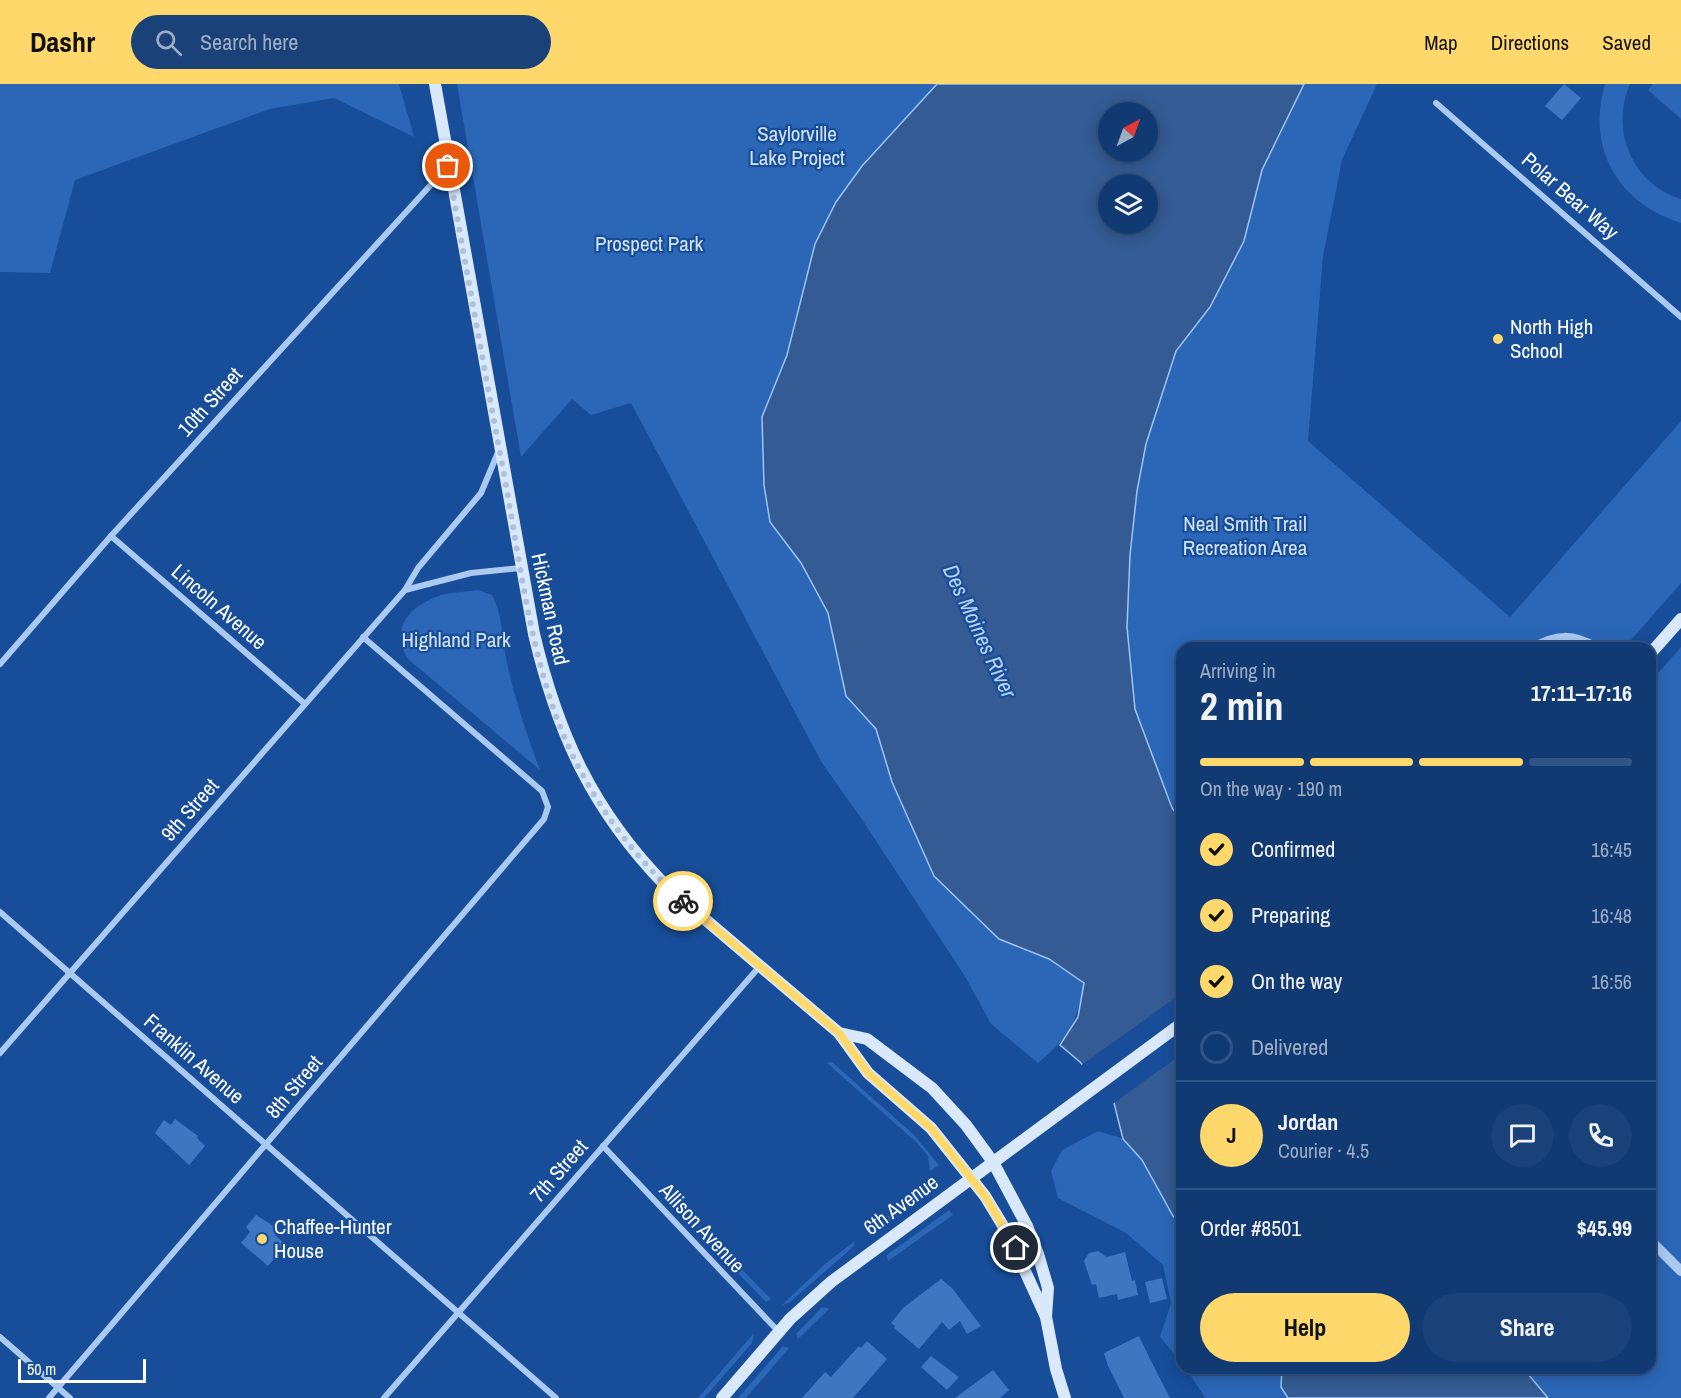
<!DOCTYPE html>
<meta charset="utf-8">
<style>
:root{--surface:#113a73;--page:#1a4178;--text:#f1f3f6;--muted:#9cadc4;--line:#305485;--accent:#ffd86c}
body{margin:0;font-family:"Archivo Narrow",sans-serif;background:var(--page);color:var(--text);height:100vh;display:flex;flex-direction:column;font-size:22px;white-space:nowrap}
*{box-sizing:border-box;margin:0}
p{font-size:20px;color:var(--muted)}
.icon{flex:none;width:33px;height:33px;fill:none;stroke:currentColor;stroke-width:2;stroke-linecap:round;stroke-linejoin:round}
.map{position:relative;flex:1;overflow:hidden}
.drawer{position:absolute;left:1176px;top:558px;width:480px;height:732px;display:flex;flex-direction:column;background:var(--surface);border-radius:18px;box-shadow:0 3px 15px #0003,0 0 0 2px var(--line)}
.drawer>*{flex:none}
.needle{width:39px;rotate:41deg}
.buttons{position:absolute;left:1098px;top:18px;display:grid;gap:12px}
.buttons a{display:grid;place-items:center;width:60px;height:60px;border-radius:50%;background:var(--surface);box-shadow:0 3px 15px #0003,0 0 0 2px var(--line);font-size:30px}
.scale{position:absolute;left:18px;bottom:15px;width:128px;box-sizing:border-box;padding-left:6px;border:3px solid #fff;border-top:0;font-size:16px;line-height:21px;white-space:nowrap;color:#fff;-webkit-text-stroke:4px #174d99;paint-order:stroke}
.pin{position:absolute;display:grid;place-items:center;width:51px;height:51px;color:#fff;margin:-26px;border:3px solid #fff;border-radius:50%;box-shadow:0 2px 6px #0007}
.courier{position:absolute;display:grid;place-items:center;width:60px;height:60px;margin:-30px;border:4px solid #ffd86c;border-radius:50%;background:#fff;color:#222;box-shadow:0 2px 8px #0007}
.overview em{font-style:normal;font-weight:700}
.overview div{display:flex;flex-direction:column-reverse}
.overview{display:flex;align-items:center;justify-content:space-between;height:102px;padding:0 24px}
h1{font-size:39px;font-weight:700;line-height:45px}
.bar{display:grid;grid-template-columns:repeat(4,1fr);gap:9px 6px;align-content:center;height:72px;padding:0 24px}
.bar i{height:8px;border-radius:4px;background:var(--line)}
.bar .current{background:var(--accent)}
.bar p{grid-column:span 4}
.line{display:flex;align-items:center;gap:15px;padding:0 24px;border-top:2px solid var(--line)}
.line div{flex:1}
.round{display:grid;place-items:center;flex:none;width:63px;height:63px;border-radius:32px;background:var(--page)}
ol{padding:0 24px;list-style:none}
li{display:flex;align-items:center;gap:18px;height:66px}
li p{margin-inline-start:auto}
li .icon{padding:6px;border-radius:50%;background:var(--accent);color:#111;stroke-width:4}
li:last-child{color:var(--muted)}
li i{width:33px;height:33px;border:3px solid var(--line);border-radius:50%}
.action{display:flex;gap:12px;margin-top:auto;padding:12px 24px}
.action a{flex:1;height:69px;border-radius:36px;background:var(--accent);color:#111;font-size:24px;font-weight:700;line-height:69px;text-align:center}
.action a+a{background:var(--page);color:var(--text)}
header{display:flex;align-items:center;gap:36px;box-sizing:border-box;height:84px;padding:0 30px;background:var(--accent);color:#111}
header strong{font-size:28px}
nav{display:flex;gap:33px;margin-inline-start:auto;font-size:21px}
.search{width:420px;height:54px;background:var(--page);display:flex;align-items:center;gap:15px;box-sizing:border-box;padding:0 21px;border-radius:33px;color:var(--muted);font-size:22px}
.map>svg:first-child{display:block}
</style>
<header>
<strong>Dashr</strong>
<div class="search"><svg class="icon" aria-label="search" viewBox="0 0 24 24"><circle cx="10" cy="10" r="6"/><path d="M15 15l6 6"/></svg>Search here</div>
<nav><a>Map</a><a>Directions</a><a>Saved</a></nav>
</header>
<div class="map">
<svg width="1681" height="1314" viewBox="0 0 1681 1314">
<rect width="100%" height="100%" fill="#174d99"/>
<g fill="#2b66b7">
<path d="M0 0H399L414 53 334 14 270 25 75 96 50 189 0 188Z"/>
<path d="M457 0H937L905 37 787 271 762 333 770 438 801 479 828 529 846 612 876 645 892 698 934 792 999 855 1049 875 1084 899C1076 940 1070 953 1038 979L991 940 966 894 863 737 822 679 631 319 591 331 572 315 521 373Z"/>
<path d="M1304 0H1377L1342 76 1323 172 1308 357 1510 533 1681 337V499L1624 564H1182V738L1172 725 1135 625 1127 543 1130 471 1137 407 1146 360 1176 267 1210 223 1244 157 1262 86Z"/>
<path d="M1605 0H1630C1610 45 1632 100 1681 115V139C1618 119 1586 64 1605 0Z"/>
<path d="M1653 0H1681V35L1648 6Z"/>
<path d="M478 506 492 511C503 531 502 557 507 579 515 616 527 651 540 686L408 575C391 546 406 525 436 513 448 508 465 508 478 506Z"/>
<path d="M1681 563V1314H1548L1523 1284H1650V598Z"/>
<path d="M832 978 914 1051 939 1081 930 1087 928 1072 917 1059 827 979Z"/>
<path d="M1098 1047C1106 1050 1114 1051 1121 1054 1146 1065 1161 1120 1182 1141V1279L1160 1253 1171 1219 1163 1181 1126 1149 1058 1114 1051 1087 1062 1066Z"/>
<path d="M932 1101 933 1106 877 1146 870 1145Z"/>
<path d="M949 1126 953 1131 888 1177 887 1171Z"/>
<path d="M699 1142 771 1215 766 1218 697 1147Z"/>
<path d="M855 1157 853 1163 790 1218 781 1222 825 1180Z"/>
<path d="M822 1223 829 1225 798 1255 796 1250Z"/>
<path d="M754 1249 752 1259 704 1314H698Z"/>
<path d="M783 1262 789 1264 746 1314H738Z"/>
<path d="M1186 1284H1282L1281 1303 1288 1314H1205Z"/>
</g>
<g fill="#345b93" stroke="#9ec4f4" stroke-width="1.5" fill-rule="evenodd">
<path d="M937 0H1304L1262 86 1244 157 1210 223 1176 267 1146 360 1137 407 1130 471 1127 543 1135 625 1172 724 1182 738V1141L1173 1132 1142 1076 1123 1055 1114 1019 1080 978 1060 961 1078 933 1084 899 1049 875 999 855 934 792 892 698 876 645 846 612 828 529 801 479 770 438 764 401 762 333 787 271 815 160 836 118 862 82ZM1108 28H1148V68H1108ZM1108 100H1148V140H1108Z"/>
<path d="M1282 1284H1523L1548 1314H1288L1281 1303Z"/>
</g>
<path fill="#174d99" d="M1182 909V970L1111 1021 1080 982Z"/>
<g fill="#4076c0">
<path d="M1564 0 1581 14 1562 36 1545 22Z"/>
<path d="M175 1035 198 1052 197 1054 205 1062 189 1081 155 1049 164 1036 171 1041Z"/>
<path d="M256 1131 280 1146 275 1151 286 1161 268 1182 241 1159 250 1148 246 1143Z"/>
<path d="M1098 1167 1107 1173 1125 1168 1132 1197 1135 1196 1138 1211 1118 1216 1117 1210 1099 1214 1096 1200 1092 1201 1084 1177 1089 1169Z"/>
<path d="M1162 1194 1167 1215 1150 1219 1145 1198Z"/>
<path d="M941 1195 952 1204 981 1242 967 1250 960 1237 949 1246 942 1238 919 1265 894 1244 895 1242 891 1239 903 1224Z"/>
<path d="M1139 1252 1149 1273 1170 1314H1124L1108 1282 1104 1269Z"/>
<path d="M867 1257 887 1275 853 1314H802L825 1288 831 1293 859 1262 861 1264Z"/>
<path d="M931 1272 959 1293 947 1306 921 1283Z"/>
<path d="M993 1286 1009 1306 1000 1314H955Z"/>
</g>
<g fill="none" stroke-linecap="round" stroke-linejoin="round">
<g stroke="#abcaf2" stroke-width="6">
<path d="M1436 19 1681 233"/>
<path d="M111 452 305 620"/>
<path d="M405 506 471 489 521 484"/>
<path d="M0 580 111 452 448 82"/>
<path d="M0 828 556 1314"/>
<path d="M0 969 405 506 418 484 481 409 499 366"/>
<path d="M603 1062 779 1248"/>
<path d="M0 1253 70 1314"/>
<path d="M49 1314 544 735 548 723 542 707 363 553"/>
<path d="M384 1314 760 882"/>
</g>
<g stroke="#abcaf2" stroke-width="10">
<path d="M1533 564C1556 551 1573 550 1596 564"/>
<path d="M1650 1156 1681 1187"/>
</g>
<g stroke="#dae8fc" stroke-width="12">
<path d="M435 0 534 550C558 651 593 727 666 802L839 949 868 989 931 1044 985 1112 1008 1150 1046 1233"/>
<path d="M1650 570 1681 535"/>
<path d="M839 949 867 955 932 1004 966 1041 993 1078 1027 1142 1038 1170 1048 1204 1046 1233 1056 1285 1065 1314"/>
<path d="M722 1314 790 1235 831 1198 1182 939"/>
</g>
</g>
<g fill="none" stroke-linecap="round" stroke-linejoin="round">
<path stroke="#aec1db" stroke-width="6" stroke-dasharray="0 10.8" d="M448 82C466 183 484 284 503 385 517 460 526 538 549 611 573 690 622 763 683 817"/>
<path stroke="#ffd86c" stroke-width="8" d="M683 817 839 949 868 989 931 1044 985 1112 1016 1164"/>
</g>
<g fill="#ffd86c" stroke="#174d99" stroke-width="2">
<circle cx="1498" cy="255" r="6"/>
<circle cx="262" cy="1155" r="6"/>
</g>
<g text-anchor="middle" stroke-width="4.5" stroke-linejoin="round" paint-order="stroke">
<g font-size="21" fill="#d3e5fc" stroke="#174d99">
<text x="797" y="57">Saylorville<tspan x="797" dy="24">Lake Project</tspan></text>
<text x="649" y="167">Prospect Park</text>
<text x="1245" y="447">Neal Smith Trail<tspan x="1245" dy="24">Recreation Area</tspan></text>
<text x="456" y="563">Highland Park</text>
</g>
<g font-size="21" fill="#fff" stroke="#174d99">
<text transform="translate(1570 112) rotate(41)" y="7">Polar Bear Way</text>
<text transform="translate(210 318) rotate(-48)" y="7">10th Street</text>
<text transform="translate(219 523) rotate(41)" y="7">Lincoln Avenue</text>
<text transform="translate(550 525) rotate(78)" y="7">Hickman Road</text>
<text transform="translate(190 726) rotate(-49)" y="7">9th Street</text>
<text transform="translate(194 975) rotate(41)" y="7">Franklin Avenue</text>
<text transform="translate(294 1003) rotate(-50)" y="7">8th Street</text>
<text transform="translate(559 1087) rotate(-49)" y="7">7th Street</text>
<text transform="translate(901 1121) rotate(-36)" y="7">6th Avenue</text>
<text transform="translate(702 1144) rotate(47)" y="7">Allison Avenue</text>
</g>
<g font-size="21" fill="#fff" stroke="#174d99" text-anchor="start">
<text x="1510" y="250">North High<tspan x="1510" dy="24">School</tspan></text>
<text x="274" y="1150">Chaffee-Hunter<tspan x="274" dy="24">House</tspan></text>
</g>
<g font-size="22" font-style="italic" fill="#b8d4f8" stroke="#174d99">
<text transform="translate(980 547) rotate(65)" y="8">Des Moines River</text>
</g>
</g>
</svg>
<div class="buttons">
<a><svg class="needle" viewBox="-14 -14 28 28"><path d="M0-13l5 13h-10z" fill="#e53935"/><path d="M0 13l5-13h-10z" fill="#9cadc4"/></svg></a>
<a><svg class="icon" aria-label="layers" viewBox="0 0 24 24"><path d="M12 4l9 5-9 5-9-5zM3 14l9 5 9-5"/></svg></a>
</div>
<div class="scale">50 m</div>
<div class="pin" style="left:448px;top:82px;background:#ea580c"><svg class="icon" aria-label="bag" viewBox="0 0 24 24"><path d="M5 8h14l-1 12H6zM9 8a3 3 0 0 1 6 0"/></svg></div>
<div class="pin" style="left:1016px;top:1164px;background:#1f2937"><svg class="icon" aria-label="home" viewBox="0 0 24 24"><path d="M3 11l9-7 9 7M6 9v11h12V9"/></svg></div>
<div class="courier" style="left:683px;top:817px"><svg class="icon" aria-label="bike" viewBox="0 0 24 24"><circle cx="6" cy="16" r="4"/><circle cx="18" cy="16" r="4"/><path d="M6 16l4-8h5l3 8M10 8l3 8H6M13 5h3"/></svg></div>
<section class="drawer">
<div class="overview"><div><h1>2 min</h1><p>Arriving in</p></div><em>17:11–17:16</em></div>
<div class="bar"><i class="current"></i><i class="current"></i><i class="current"></i><i></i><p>On the way · 190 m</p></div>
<ol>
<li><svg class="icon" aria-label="check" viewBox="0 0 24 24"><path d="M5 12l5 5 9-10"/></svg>Confirmed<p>16:45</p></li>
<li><svg class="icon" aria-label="check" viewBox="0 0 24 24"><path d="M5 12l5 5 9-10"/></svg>Preparing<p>16:48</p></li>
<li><svg class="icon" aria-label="check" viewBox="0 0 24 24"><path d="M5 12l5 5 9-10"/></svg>On the way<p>16:56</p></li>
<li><i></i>Delivered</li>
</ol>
<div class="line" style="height:108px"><b class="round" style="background:var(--accent);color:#111">J</b><div><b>Jordan</b><p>Courier · 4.5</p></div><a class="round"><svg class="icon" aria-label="chat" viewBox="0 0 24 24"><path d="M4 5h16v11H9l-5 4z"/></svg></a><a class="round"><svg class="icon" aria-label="phone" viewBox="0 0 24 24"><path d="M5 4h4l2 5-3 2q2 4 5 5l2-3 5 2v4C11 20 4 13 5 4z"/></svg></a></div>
<div class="line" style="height:78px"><div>Order #8501</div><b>$45.99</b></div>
<div class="action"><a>Help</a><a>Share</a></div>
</section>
</div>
